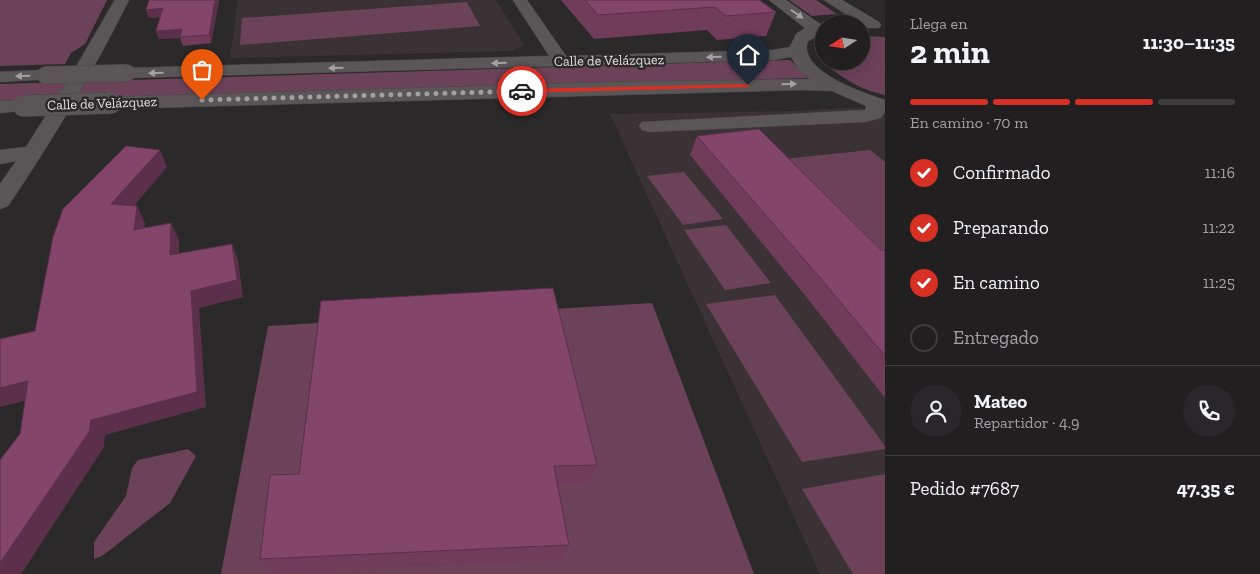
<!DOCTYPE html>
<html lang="es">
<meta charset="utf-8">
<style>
:root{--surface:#211f20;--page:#292729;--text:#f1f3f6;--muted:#a2a2a5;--line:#3e3d3e;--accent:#d93025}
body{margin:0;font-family:"Zilla Slab",serif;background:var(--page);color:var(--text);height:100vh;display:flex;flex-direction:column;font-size:19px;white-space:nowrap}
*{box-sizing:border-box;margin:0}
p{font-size:16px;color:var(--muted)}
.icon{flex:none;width:28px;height:28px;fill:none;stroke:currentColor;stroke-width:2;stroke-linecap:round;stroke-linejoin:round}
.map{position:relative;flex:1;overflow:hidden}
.details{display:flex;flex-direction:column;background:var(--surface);width:375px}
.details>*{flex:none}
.needle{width:32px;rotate:258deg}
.controls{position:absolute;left:815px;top:15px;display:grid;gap:10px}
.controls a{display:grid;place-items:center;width:55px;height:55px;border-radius:50%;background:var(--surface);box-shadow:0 5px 20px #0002,0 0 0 1px var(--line);font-size:25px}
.pin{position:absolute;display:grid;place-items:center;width:42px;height:42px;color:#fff;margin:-51px -21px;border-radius:50% 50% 50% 0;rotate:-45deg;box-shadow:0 0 5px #0007}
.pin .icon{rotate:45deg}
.courier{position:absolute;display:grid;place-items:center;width:50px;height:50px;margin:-25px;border:4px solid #d93025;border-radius:50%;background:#fff;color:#222;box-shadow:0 1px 6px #0007}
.overview em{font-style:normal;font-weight:700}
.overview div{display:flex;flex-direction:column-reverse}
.overview{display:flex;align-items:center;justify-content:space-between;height:85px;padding:0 25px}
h1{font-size:32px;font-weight:700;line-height:38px}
.bar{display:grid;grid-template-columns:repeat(4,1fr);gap:8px 5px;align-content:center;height:60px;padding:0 25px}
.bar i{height:6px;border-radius:4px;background:var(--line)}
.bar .current{background:var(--accent)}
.bar p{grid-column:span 4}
.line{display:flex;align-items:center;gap:12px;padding:0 25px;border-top:1px solid var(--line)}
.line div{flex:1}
.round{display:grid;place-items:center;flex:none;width:52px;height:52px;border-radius:26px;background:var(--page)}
ol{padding:0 25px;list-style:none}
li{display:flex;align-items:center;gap:15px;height:55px}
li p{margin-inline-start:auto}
li .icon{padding:5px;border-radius:50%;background:var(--accent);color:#fff;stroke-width:4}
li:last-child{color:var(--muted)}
li i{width:28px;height:28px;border:2px solid var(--line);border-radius:50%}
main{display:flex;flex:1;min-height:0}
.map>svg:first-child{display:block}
</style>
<main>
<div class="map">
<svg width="885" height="574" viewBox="0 0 885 574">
<rect width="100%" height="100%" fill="#2c292b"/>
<g fill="#3a3235">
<path d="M238 0H496L524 45 512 51 230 58Z"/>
<path d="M843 108H860L885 114V574H820L610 114 795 111Z"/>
</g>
<g fill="#6c4259">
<path d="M0 0H107L85 44 71 53 65 64 0 66Z"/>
<path d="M789 0H816L837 14 812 16Z"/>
<path d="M467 2 480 26 240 45 242 18Z"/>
<path d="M861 36 885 37V95C862 90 842 79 825 63V61H861Z"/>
<path d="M790 60 808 78 0 101V84Z"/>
<path d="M870 150 885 162V269L775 160Z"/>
<path d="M684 172 723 219 683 225 647 176Z"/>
<path d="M726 225 771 283 725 290 684 230Z"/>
<path d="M775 295 885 446V449L802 462 706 304Z"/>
<path d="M652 303 754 574H221L268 326Z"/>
<path d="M188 449 196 456 170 503 102 556 94 559V542L126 496 132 468 138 460Z"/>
<path d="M885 474V574H853L802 489Z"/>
</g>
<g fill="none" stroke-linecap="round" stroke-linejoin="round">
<g stroke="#4a4748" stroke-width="1">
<g id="minor">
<path d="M115 0H129C93 72 53 140 8 206L0 209V184L16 161 0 164V150L26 147 70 77Z"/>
<path d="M513 0H527L566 56 773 50 790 47 796 34 805 28 769 0H786L820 24H826H824V33L808 41C797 71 864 93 885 100V112L881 118 865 122 649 132 642 130 639 126 642 122 865 110 866 106 832 91 802 90 111 109 104 107 101 103 104 99 111 97 618 82 810 79 798 69 791 57 773 60 127 78 121 77 118 73 121 69 127 68 549 56Z"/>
<path d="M824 0H842L879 22 881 25 879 28H867Z"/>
<path d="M45 70 51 71 54 75 51 79 0 82V72Z"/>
<path d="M23 100 30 102 33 106 30 110 0 113V101Z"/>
</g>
</g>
<use href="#minor" fill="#5a5658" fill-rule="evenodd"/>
<g stroke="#4a4748" stroke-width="18" stroke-linecap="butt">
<path id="minor-bridge-far1" d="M45 75 127 73"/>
</g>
<g stroke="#4a4748" stroke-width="22" stroke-linecap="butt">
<path id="minor-bridge" d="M23 106 111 103"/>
</g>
<use href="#minor-bridge-far1" stroke="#5a5658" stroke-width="17"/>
<use href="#minor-bridge" stroke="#5a5658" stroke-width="21"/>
</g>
<g fill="#713b5a">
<path d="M149 0H219L211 43 183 46 180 38 159 39 160 17 149 18 146 10Z"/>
<path d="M561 0H759L776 12 766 36 717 40 707 30 594 39Z"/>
<path d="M697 136 881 250H885V398L808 299 690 155Z"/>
<path d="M321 301 597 465 588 483 558 484 569 545 562 560 271 573 260 559 299 474Z"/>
</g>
<g fill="#5c304a">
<path d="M215 0H219L211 43 209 35Z"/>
<path d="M163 8 166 17 149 18 146 10Z"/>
<path d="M182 29 185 37 159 39 156 31Z"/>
<path d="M160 150 167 167 121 221 111 204Z"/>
<path d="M137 206 145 223 144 247 134 230Z"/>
<path d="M171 223 179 240V272L170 255Z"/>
<path d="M232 244 238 260 243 297 199 308 206 407 105 435 104 447 21 574H0V563L91 420 191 291Z"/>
<path d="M28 381 44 396 0 407V388Z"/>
</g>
<g fill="#834569" stroke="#5c304a">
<path d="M149 0H215L209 35 180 37 182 29 156 31 163 8 146 10Z"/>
<path d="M585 0H759L776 12 726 16 715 7 598 15Z"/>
<path d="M759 129 881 250H885V356L822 280 697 136Z"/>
<path d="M126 146 160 150 111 204 137 206 134 230 171 223 170 255 232 244 237 280 191 291 197 392 91 420 89 432 0 563V460L20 434 28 381 0 388V339L35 331 53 237 63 209Z"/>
<path d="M553 288 597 465 554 466 569 545 260 559 270 475 299 474 321 301Z"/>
</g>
<defs><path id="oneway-solid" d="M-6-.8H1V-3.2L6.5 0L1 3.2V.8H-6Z" transform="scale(1.25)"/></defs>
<g fill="#a4a1a2">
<use href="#oneway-solid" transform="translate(797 14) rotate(35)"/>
<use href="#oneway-solid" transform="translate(714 57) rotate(178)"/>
<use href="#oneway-solid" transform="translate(499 63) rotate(178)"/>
<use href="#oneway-solid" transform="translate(336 68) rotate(178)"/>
<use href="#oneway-solid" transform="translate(156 73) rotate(179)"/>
<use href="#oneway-solid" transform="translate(23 76) rotate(179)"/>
<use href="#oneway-solid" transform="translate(789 84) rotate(-1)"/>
</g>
<path fill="#d93025" d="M748 84 749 87 522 93 519 91 522 89Z"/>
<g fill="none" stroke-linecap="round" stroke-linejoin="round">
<path stroke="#a19fa0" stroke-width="5" stroke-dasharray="0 9" d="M202 100 522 91"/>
</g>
<g text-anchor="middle" stroke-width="5" stroke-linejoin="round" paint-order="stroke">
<g font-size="14" fill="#e0dedf" stroke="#2c292b">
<text transform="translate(609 60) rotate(-1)" y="5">Calle de Velázquez</text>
<text transform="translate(102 103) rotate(-2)" y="5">Calle de Velázquez</text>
</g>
</g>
</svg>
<div class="controls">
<a><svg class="needle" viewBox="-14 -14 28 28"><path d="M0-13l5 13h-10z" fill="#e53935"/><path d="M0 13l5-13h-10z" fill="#a2a2a5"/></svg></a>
</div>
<div class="pin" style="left:202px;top:100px;background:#ea580c"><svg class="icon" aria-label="bag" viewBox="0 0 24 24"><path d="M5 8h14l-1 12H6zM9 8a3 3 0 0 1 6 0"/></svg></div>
<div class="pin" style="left:748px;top:85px;background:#1f2937"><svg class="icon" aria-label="home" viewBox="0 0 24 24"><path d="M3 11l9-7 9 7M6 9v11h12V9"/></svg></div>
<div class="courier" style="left:522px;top:91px"><svg class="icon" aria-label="car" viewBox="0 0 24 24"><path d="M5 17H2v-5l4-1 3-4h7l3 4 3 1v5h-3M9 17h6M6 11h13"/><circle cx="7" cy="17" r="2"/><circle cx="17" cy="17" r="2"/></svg></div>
</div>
<section class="details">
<div class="overview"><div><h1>2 min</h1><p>Llega en</p></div><em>11:30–11:35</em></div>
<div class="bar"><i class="current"></i><i class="current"></i><i class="current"></i><i></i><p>En camino · 70 m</p></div>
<ol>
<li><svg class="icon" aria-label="check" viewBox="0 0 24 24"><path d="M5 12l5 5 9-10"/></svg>Confirmado<p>11:16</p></li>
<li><svg class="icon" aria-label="check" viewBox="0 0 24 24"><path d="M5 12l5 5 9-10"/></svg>Preparando<p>11:22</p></li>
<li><svg class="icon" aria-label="check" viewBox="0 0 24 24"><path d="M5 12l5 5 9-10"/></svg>En camino<p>11:25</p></li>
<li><i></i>Entregado</li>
</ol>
<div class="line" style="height:90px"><a class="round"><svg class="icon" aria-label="person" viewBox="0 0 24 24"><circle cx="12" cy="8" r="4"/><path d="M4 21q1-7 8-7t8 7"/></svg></a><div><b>Mateo</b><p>Repartidor · 4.9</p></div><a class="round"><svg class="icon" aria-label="phone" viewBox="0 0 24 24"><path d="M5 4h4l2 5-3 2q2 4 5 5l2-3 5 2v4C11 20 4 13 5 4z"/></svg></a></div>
<div class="line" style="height:65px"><div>Pedido #7687</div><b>47.35 €</b></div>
</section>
</main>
